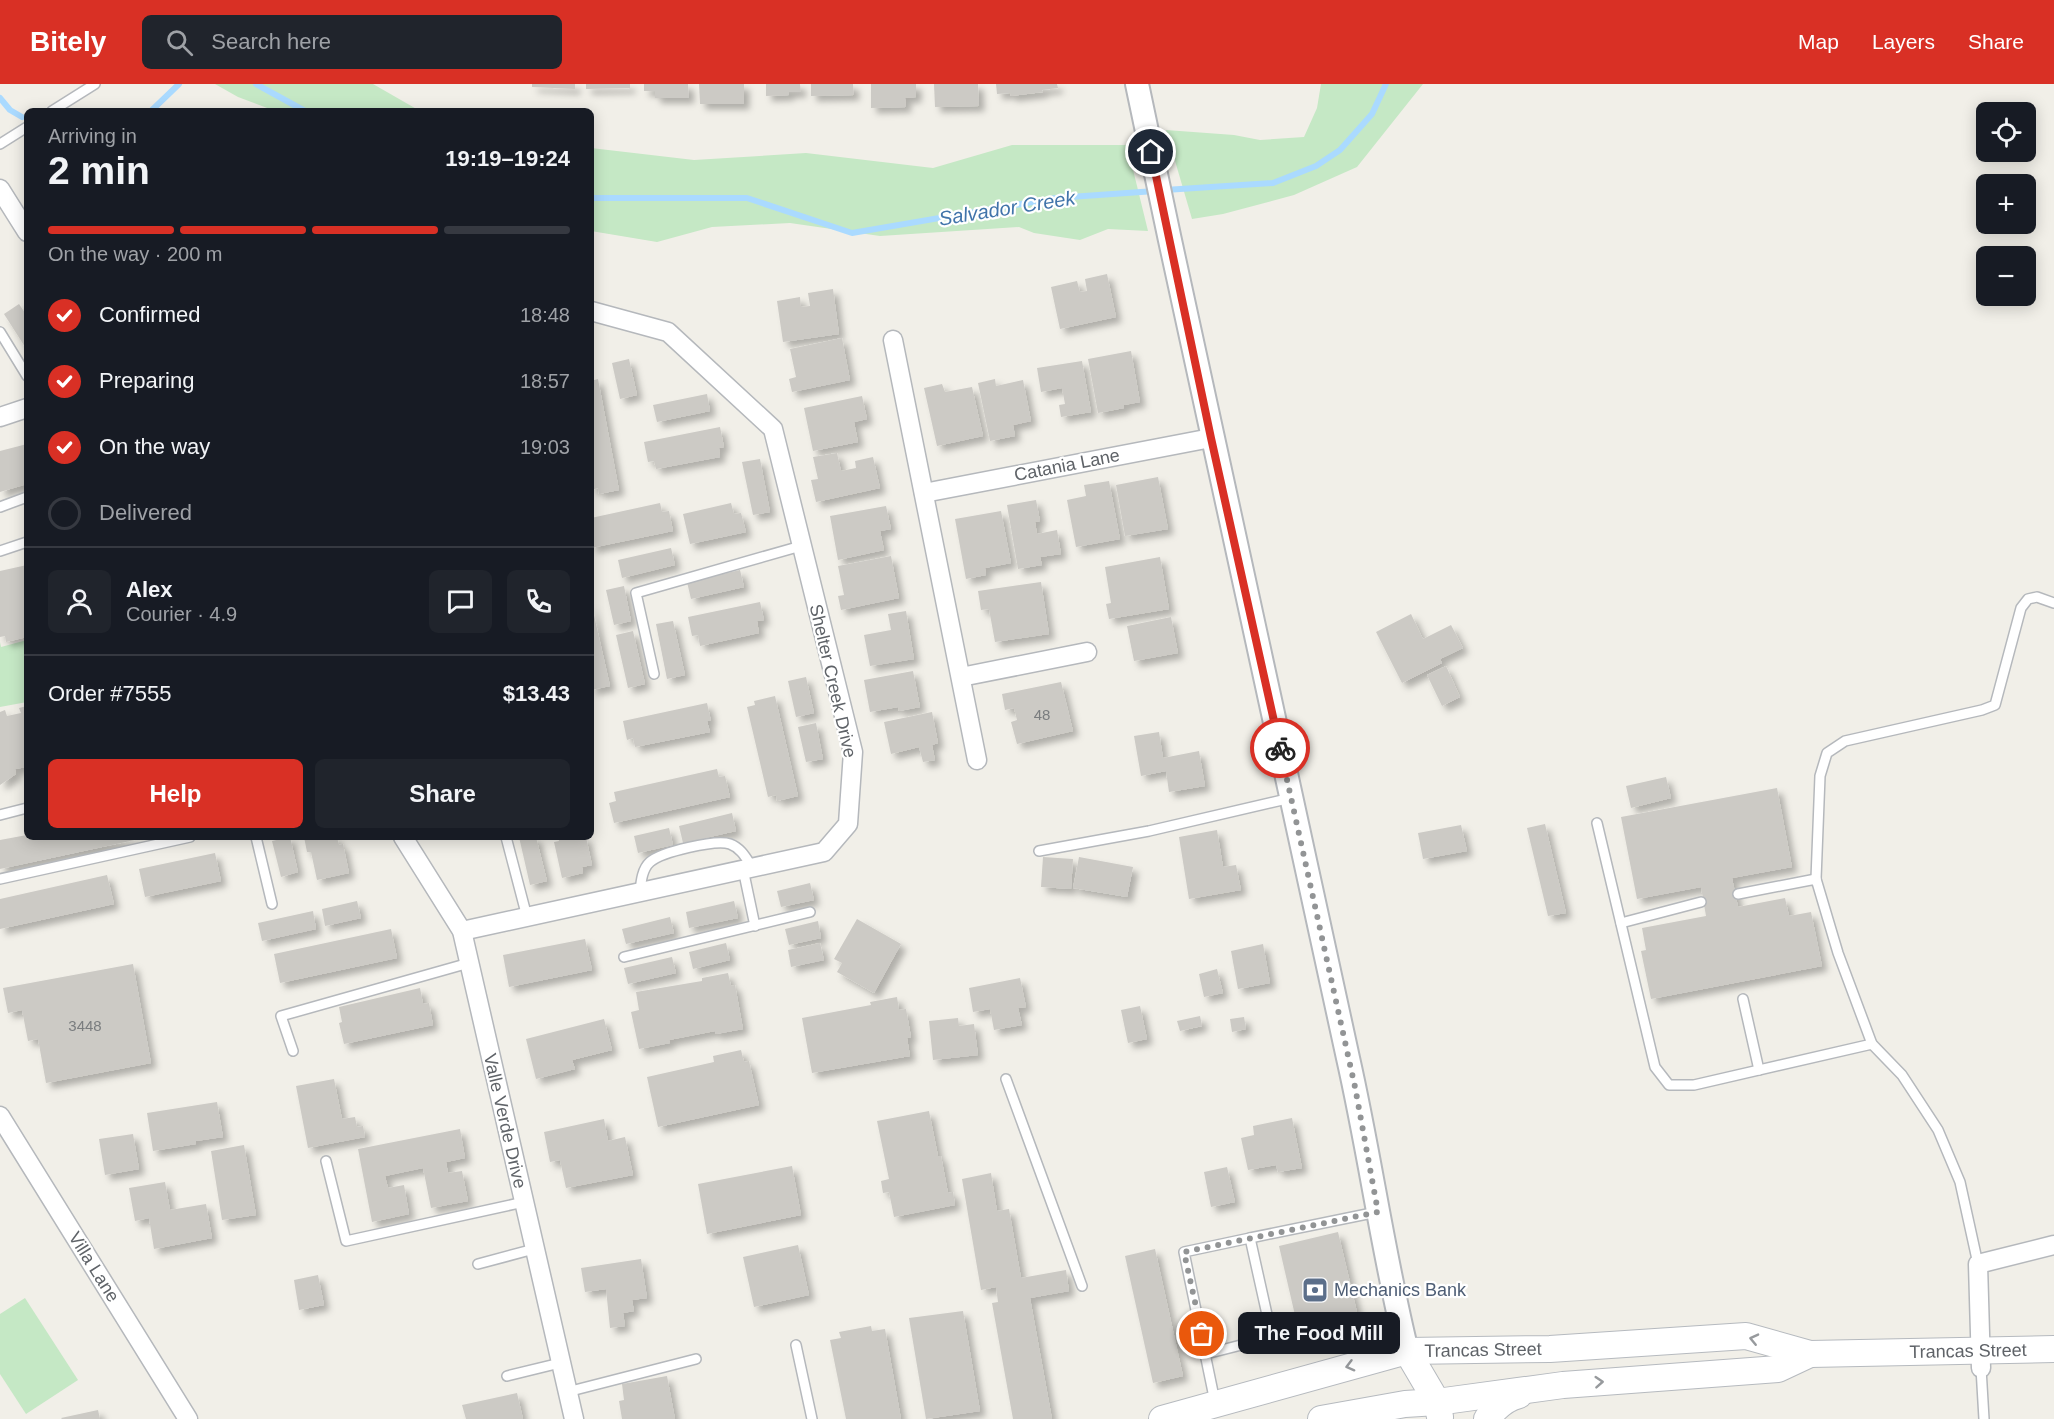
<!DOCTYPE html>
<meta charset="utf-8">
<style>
:root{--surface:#171b24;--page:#20242c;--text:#f1f3f6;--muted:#9ea1a6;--line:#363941;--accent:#d93025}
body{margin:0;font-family:Arial,sans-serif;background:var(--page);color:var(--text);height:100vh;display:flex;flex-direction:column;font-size:22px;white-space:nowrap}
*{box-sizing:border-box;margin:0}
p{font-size:20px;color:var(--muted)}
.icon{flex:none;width:33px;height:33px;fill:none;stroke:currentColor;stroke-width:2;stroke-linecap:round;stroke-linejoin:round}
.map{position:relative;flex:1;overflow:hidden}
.drawer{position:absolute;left:24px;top:24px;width:570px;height:732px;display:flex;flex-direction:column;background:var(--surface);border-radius:9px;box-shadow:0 3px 15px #0003}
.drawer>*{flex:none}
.controls{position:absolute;left:1976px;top:18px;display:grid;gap:12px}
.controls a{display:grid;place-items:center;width:60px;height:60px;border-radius:9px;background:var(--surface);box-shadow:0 3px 15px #0003;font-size:30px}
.pin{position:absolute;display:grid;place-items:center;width:51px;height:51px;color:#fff;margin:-26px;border:3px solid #fff;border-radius:50%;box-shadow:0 2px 6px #0007}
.courier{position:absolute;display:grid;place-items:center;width:60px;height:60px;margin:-30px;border:4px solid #d93025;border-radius:50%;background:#fff;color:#222;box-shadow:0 2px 8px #0007}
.bubble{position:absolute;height:42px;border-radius:9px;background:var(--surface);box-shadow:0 3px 15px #0003;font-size:20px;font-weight:700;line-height:42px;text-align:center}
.head em{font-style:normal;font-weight:700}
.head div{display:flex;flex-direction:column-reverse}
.head{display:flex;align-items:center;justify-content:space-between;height:102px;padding:0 24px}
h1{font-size:39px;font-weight:700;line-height:45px}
.bar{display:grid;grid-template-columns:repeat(4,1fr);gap:9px 6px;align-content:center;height:72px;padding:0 24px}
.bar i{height:8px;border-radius:4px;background:var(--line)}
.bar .active{background:var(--accent)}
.bar p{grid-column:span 4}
.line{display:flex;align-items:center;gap:15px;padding:0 24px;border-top:2px solid var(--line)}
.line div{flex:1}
.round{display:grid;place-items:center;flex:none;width:63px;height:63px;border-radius:9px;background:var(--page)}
ol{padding:0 24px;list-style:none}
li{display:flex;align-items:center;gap:18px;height:66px}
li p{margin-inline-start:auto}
li .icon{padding:6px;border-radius:50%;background:var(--accent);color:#fff;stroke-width:4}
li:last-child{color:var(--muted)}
li i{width:33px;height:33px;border:3px solid var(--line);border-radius:50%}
.action{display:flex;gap:12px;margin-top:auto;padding:12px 24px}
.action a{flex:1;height:69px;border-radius:9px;background:var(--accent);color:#fff;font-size:24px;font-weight:700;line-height:69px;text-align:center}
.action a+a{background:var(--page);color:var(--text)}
header{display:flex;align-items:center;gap:36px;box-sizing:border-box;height:84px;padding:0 30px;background:var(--accent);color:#fff}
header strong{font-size:28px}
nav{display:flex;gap:33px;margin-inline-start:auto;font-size:21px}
.search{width:420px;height:54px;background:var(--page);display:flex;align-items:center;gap:15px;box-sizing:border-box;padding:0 21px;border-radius:9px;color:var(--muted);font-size:22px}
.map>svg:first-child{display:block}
</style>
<header>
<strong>Bitely</strong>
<div class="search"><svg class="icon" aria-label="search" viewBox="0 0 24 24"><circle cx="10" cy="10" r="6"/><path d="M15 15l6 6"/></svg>Search here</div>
<nav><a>Map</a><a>Layers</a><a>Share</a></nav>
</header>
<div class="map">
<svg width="2054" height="1335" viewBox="0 0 2054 1335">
<defs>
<filter id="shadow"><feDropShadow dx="5.5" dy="5.5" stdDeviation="3" flood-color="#0004"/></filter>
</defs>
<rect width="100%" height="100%" fill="#f1efe8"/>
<g fill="#c5e8c5">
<path d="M215 0H373L420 27H275L238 13Z"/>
<path d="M1321 0H1423L1357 83 1294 111 1223 130 1192 135 1166 46 1234 51 1260 56 1304 53 1317 24Z"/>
<path d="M1012 61H1127L1148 147 1108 145 1080 156 1034 149 1019 143 880 152 790 139 712 143 657 158 591 147V64L694 76 806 69 933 84Z"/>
<path d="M27 556V618L0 623V558L1 563Z"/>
<path d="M25 1214 78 1296 26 1330 0 1290V1230Z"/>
</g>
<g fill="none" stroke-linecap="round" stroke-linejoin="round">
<g stroke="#aadaff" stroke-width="6">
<path d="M256 0 305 27"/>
<path d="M0 14 10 26 22 33"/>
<path d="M151 27 179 0"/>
<path d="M1165 106 1273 99 1316 82 1340 66 1372 30 1386 0"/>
<path d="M591 114H747L852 149 1056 114 1155 107"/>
</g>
</g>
<g fill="#cccac5" filter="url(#shadow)">
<path d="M532 0H575V5L532 3Z"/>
<path d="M586 0H630V4L586 5Z"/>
<path d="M644 0H688L689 14H655V7H644Z"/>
<path d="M699 0H744V20H700Z"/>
<path d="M766 0H800L801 8H789V11L766 12Z"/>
<path d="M811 0H853L854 11 811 12Z"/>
<path d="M871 0H916V13L905 14 906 23 871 24Z"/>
<path d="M934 0H978L979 22 935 23Z"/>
<path d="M996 0H1057L1058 4 1042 6 1043 8 1011 12 1010 9 997 10Z"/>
<path d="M1107 190 1116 233 1060 245 1051 203 1077 197 1080 208 1087 207 1085 195Z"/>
<path d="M833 205 839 250 783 258 777 217 800 213 801 223 810 222 808 209Z"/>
<path d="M19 220 27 232V266L4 230Z"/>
<path d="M842 254 850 296 792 308 789 295 796 293 790 265Z"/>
<path d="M1131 267 1140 318 1124 321V324L1098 329 1088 275Z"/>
<path d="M629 275 637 311 620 315 612 279Z"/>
<path d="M1082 277 1091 328 1061 333 1059 321 1065 320 1062 304 1041 308 1037 284Z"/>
<path d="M598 295 619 406 599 410 598 404 591 406V297Z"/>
<path d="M995 295 996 302 1023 296 1031 337 1013 341 1015 352 990 357 978 299Z"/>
<path d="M942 300 945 308 972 303 983 352 937 362 924 304Z"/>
<path d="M707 310 710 327 657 338 653 321Z"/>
<path d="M862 312 867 335 854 338 858 358 813 367 804 324Z"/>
<path d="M720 343 724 363 719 364 720 373 656 385 654 377 648 378 644 358Z"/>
<path d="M27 360V400L0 408V367Z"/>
<path d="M837 369 841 387 856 384 855 377 873 373 880 404 816 418 811 396 818 395 813 373Z"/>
<path d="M760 375 770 428 753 431 742 378Z"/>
<path d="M1158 393 1168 445 1125 452 1116 401Z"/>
<path d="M1109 397 1120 455 1076 463 1067 416 1086 412 1084 401Z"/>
<path d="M1036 416 1040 437 1035 438 1037 450 1057 446 1061 470 1040 473 1042 481 1018 485 1007 421Z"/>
<path d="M660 419 662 428 669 427 673 447 591 464V434Z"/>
<path d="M731 419 734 430 741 429 746 448 690 460 683 430Z"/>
<path d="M886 422 891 445 880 447 884 466 838 476 830 432Z"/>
<path d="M1001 427 1011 479 985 484 986 491 966 495 955 435Z"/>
<path d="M671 464 675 481 622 494 618 476Z"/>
<path d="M891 472 899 514 841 526 838 512 844 511 838 482Z"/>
<path d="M1160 473 1169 525 1109 535 1106 520 1111 519 1105 483Z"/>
<path d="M27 481V553L6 558 5 552 0 553V487Z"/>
<path d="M740 486 744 503 691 515 687 498Z"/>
<path d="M1041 498 1049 550 995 558 989 525 981 526 978 507Z"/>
<path d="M624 502 631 537 614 541 606 506Z"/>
<path d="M591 518 610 602 591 606Z"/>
<path d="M760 518 764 536 757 537 759 549 700 562 698 551 692 552 688 533Z"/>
<path d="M906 527 914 575 870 582 864 551 891 546 888 530Z"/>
<path d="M1411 530 1423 555 1451 541 1463 564 1440 575 1442 579 1402 599 1376 548Z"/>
<path d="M1171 533 1178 569 1134 577 1127 542Z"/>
<path d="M673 537 685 591 667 595 656 540Z"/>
<path d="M633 547 645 600 628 604 616 551Z"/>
<path d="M1446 582 1460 613 1442 622 1427 591Z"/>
<path d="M913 587 920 623 899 627 898 623 870 628 864 596Z"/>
<path d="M806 593 814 629 796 633 788 597Z"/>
<path d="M1061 598 1073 647 1017 660 1011 638 1017 636 1014 624 1005 626 1002 610Z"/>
<path d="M775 612 798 712 777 717 776 711 768 713 747 623 755 621 754 617Z"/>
<path d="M707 619 711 637H707L710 648 635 663 633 654 627 656 623 637Z"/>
<path d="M27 622V683L15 685 16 690 0 701V628L5 626 7 632 21 629 19 624Z"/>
<path d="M932 628 938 659 932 661 935 676 923 678 919 663 891 670 884 638Z"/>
<path d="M816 639 823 675 806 678 798 643Z"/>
<path d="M1159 648 1163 674 1199 667 1205 702 1169 708 1166 687 1141 692 1134 652Z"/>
<path d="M717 685 719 693 725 692 730 713 614 739 609 719 616 717 614 708Z"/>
<path d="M1666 693 1671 714 1631 724 1626 702Z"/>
<path d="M1777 704 1792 783 1732 794 1738 823 1785 814 1789 832 1811 828 1822 882 1651 915 1641 867 1646 866 1642 844 1706 832 1701 803 1637 815 1621 733Z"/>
<path d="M732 729 736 747 683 759 679 742Z"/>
<path d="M1545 740 1566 829 1548 832 1527 744Z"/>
<path d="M1461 741 1467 767 1423 775 1418 749Z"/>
<path d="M669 744 673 761 638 769 634 752Z"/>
<path d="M1217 746 1223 783 1236 781 1241 806 1189 815 1179 753Z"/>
<path d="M27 751V753L144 754 0 785V756Z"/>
<path d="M290 753 298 788 281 793 272 757Z"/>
<path d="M304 753H337L339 761 343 760 349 789 317 796 311 768H307Z"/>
<path d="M519 753H536L547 797 530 801Z"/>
<path d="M558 753H586L592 781 582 783 583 789 562 794 554 758 559 757Z"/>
<path d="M215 769 221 797 145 813 139 785Z"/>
<path d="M1043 773 1073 775 1071 805 1041 803Z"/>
<path d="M1079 773 1133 783 1127 813 1073 804Z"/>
<path d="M107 791 114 820 0 845V815Z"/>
<path d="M810 799 814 816 781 823 777 807Z"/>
<path d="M357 817 361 834 325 842 322 825Z"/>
<path d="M734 817 738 834 689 844 686 828Z"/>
<path d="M313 827 316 845 262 857 258 839Z"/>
<path d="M670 833 674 849 626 860 622 845Z"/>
<path d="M857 835 901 860 874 909 837 888 842 879 834 875Z"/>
<path d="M818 837 821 854 789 861 785 845Z"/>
<path d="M391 845 397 874 280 899 274 870Z"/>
<path d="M585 855 592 886 509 903 503 871Z"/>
<path d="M726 859 730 876 693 885 689 868Z"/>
<path d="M820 859 824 876 791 883 788 866Z"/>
<path d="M1263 860 1270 899 1238 905 1231 867Z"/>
<path d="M672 873 676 889 628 900 624 884Z"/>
<path d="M133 880 151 979 46 999 38 955 28 957 22 926 8 929 3 904Z"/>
<path d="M1217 885 1223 909 1204 913 1199 890Z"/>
<path d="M728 889 731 902 735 901 743 945 716 950 715 947 669 956 670 959 639 965 631 928 639 926 636 908 702 897V894Z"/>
<path d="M1020 894 1026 923 1018 924 1022 941 994 946 990 925 973 928 969 904Z"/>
<path d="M420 904 423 920 429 919 433 941 344 960 339 939 342 938 339 923Z"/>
<path d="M897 913 899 926 906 925 911 953 907 954 910 972 812 989 802 934 871 921 870 918Z"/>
<path d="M1140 922 1147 955 1128 959 1121 926Z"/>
<path d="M1200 932 1202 942 1180 947 1177 937Z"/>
<path d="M1244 933 1246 945 1232 948 1230 935Z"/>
<path d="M958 934 959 942 974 940 978 971 933 976 929 937Z"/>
<path d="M604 935 612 966 572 976 575 985 536 995 526 955Z"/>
<path d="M741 966 744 978 749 977 759 1021 658 1043 647 993 714 978 713 972Z"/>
<path d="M334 995 342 1035 355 1033 357 1043 363 1042 365 1053 308 1064 296 1002Z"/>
<path d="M217 1018 223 1053 196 1057V1060L153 1067 147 1029Z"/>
<path d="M929 1027 938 1072H941L948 1109 953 1108 955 1121 894 1133 889 1108 883 1109 881 1097 889 1095 877 1037Z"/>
<path d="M1292 1034 1302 1084 1278 1088 1276 1081 1248 1086 1241 1054 1254 1051 1253 1042Z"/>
<path d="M604 1035 608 1057 625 1053 633 1091 566 1104 560 1076 550 1078 544 1048Z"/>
<path d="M460 1045 465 1074 446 1078 448 1089 462 1087 468 1117 431 1124 423 1084 385 1092 388 1104 404 1101 409 1130 372 1138 358 1065Z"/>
<path d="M133 1050 139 1085 105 1091 99 1055Z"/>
<path d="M244 1061 256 1131 222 1136 211 1067Z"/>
<path d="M792 1082 801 1131 707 1150 698 1100Z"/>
<path d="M1227 1083 1235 1118 1211 1123 1204 1088Z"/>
<path d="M991 1089 997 1127 1009 1125 1021 1194 1066 1186 1069 1207 1030 1214 1052 1335H1013L992 1219 998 1218 996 1203 981 1206 962 1095Z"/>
<path d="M165 1098 170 1126 206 1120 212 1154 154 1165 149 1134 135 1137 129 1104Z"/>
<path d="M1338 1148 1360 1241 1300 1253 1279 1162Z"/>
<path d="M798 1161 809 1211 754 1223 743 1173Z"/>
<path d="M1155 1165 1183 1292 1153 1299 1125 1172Z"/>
<path d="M641 1175 647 1214 632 1216 634 1227 623 1229 625 1242 610 1244 606 1205 585 1208 581 1184Z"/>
<path d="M318 1191 324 1221 299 1226 294 1196Z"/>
<path d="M963 1227 980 1327 926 1335 909 1234Z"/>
<path d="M871 1242 872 1247 885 1245 901 1335H846L830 1256 841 1254 839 1248Z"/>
<path d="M667 1292 675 1335H622L619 1317 624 1316 622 1300Z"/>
<path d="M517 1309 523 1335H466L462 1321Z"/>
<path d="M98 1326 100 1335H62L61 1334Z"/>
</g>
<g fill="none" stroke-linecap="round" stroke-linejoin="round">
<g stroke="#b5b8bc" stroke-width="12">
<g id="service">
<path d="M52 27 95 0"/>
<path d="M0 60 27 43"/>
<path d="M0 248 27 292"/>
<path d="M0 423 27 413"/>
<path d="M0 467 27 458"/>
<path d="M654 590 636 509 801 462"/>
<path d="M0 731 27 724"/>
<path d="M1597 739 1655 983 1669 1001H1694L1872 960 1902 991 1938 1046 1960 1098 1978 1180"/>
<path d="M256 753 272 820"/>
<path d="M506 753 527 833"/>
<path d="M1039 767 1149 747 1291 714"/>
<path d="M743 785 755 842"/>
<path d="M0 795 190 753"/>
<path d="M1816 795 1820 692 1827 669 1845 657 1982 626 1995 621 2021 524 2028 515 2037 513 2054 519"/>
<path d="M640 808C641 798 642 785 650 778 661 768 716 755 730 760 741 764 746 774 752 783"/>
<path d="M1738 810 1816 795 1838 869 1872 960"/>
<path d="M1621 839 1701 818"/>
<path d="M624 873 810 828"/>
<path d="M1743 915 1759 986"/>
<path d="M293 967 281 932 469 879"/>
<path d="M1006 995 1082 1202"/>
<path d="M326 1077 346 1157 524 1118"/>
<path d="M1250 1154 1377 1128"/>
<path d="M478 1180 534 1165"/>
<path d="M796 1261 812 1335"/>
<path d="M1206 1270 1272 1253 1250 1154 1184 1168 1215 1318"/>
<path d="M1981 1284 1984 1335"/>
<path d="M507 1292 560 1279"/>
<path d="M567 1308 696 1275"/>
</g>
</g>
<g stroke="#b5b8bc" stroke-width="21">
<g id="minor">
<path d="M0 105 27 148"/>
<path d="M893 256 977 676"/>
<path d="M0 333 27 324"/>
<path d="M924 409 1211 354"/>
<path d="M961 593 1087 568"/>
<path d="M403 753 462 847 574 1335"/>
<path d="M462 847 824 768 848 740 853 668 773 345 668 248 591 227"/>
<path d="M0 1032 188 1335"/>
<path d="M1981 1284 1978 1180 2054 1161"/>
</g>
</g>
<g stroke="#b5b8bc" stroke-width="26">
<path id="tertiary" d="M1137 0C1205 325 1277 649 1348 974 1370 1071 1383 1170 1407 1267"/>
</g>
<g stroke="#b6babf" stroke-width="28">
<g id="secondary">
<path d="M1407 1267 1437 1318 1440 1333"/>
<path d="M1162 1335 1407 1267 1550 1265 1746 1252 1810 1270 2054 1265"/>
<path d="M1321 1335 1405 1320 1437 1318 1563 1301 1778 1285 1810 1270"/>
<path d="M1487 1335C1495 1324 1506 1314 1519 1311"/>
</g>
</g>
<use href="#service" stroke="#fff" stroke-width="9"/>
<use href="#minor" stroke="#fff" stroke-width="18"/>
<use href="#tertiary" stroke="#fff" stroke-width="22"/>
<use href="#secondary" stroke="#fff" stroke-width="26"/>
</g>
<defs><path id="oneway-chevron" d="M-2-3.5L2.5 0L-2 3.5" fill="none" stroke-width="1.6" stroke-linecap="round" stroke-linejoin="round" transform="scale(1.5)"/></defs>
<g stroke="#979a9d">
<use href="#oneway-chevron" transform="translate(1754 1255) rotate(-167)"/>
<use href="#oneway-chevron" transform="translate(1350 1282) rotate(165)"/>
<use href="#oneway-chevron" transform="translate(1599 1298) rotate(-4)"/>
</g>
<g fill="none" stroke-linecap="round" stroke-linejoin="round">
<path stroke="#929495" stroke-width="6" stroke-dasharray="0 10.8" d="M1202 1250 1184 1168 1378 1128 1355 1003 1280 664"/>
<path stroke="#d93025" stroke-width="8" d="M1151 68 1211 354 1280 664"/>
</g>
<defs>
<g id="bank-square" transform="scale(1.35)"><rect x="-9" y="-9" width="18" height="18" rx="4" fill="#5c6f8a" stroke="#fff"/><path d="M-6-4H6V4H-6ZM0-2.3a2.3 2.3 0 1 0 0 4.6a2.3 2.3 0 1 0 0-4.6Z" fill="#fff"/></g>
</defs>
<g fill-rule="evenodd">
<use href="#bank-square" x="1315" y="1206"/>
</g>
<g text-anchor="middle" stroke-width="4.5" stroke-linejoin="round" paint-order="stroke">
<g font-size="15" fill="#7a7d7f">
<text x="1042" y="636">48</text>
<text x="85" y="947">3448</text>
</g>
<g font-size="18" fill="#5f6368" stroke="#fff">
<text transform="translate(1067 381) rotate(-11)" y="6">Catania Lane</text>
<text transform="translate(833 597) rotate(77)" y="6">Shelter Creek Drive</text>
<text transform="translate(505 1037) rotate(77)" y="6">Valle Verde Drive</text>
<text transform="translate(94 1183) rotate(58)" y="6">Villa Lane</text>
<text transform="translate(1483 1266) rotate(-1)" y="6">Trancas Street</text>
<text transform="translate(1968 1267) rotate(-1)" y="6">Trancas Street</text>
</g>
<g font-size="18" fill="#4e5e75" stroke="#fff" text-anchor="start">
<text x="1334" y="1212">Mechanics Bank</text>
</g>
<g font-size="20" font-style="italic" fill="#4174aa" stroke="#fff">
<text transform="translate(1007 124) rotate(-9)" y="7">Salvador Creek</text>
</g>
</g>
</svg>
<div class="controls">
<a><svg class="icon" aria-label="locate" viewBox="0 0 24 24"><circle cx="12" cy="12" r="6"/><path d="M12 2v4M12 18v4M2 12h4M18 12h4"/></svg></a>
<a>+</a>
<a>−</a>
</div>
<div class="pin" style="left:1202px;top:1250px;background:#ea580c"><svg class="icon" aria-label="bag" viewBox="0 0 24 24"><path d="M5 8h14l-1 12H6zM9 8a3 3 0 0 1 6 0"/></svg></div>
<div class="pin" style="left:1151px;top:68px;background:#1f2937"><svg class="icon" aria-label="home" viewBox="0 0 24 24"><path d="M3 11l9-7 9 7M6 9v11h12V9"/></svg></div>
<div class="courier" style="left:1280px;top:664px"><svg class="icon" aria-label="bike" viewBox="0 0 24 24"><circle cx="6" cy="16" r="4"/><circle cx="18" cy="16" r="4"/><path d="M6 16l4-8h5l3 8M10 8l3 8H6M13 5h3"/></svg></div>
<div class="bubble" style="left:1238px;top:1228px;width:162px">The Food Mill</div>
<section class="drawer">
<div class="head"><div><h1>2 min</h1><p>Arriving in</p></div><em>19:19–19:24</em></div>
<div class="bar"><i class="active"></i><i class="active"></i><i class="active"></i><i></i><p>On the way · 200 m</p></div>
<ol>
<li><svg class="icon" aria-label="check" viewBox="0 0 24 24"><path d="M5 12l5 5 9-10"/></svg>Confirmed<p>18:48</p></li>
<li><svg class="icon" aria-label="check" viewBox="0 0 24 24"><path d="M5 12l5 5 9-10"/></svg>Preparing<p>18:57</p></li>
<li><svg class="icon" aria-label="check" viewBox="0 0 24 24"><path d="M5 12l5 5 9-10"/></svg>On the way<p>19:03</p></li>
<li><i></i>Delivered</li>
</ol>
<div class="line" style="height:108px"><a class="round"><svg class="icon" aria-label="person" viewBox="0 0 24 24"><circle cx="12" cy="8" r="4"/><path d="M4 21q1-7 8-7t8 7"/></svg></a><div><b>Alex</b><p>Courier · 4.9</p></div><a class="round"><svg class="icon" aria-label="chat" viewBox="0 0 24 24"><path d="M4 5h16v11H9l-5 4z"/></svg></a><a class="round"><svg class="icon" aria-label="phone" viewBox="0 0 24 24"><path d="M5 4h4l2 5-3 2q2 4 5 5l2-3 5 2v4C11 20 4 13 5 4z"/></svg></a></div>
<div class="line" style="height:78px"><div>Order #7555</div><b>$13.43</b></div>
<div class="action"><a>Help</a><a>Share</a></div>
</section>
</div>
